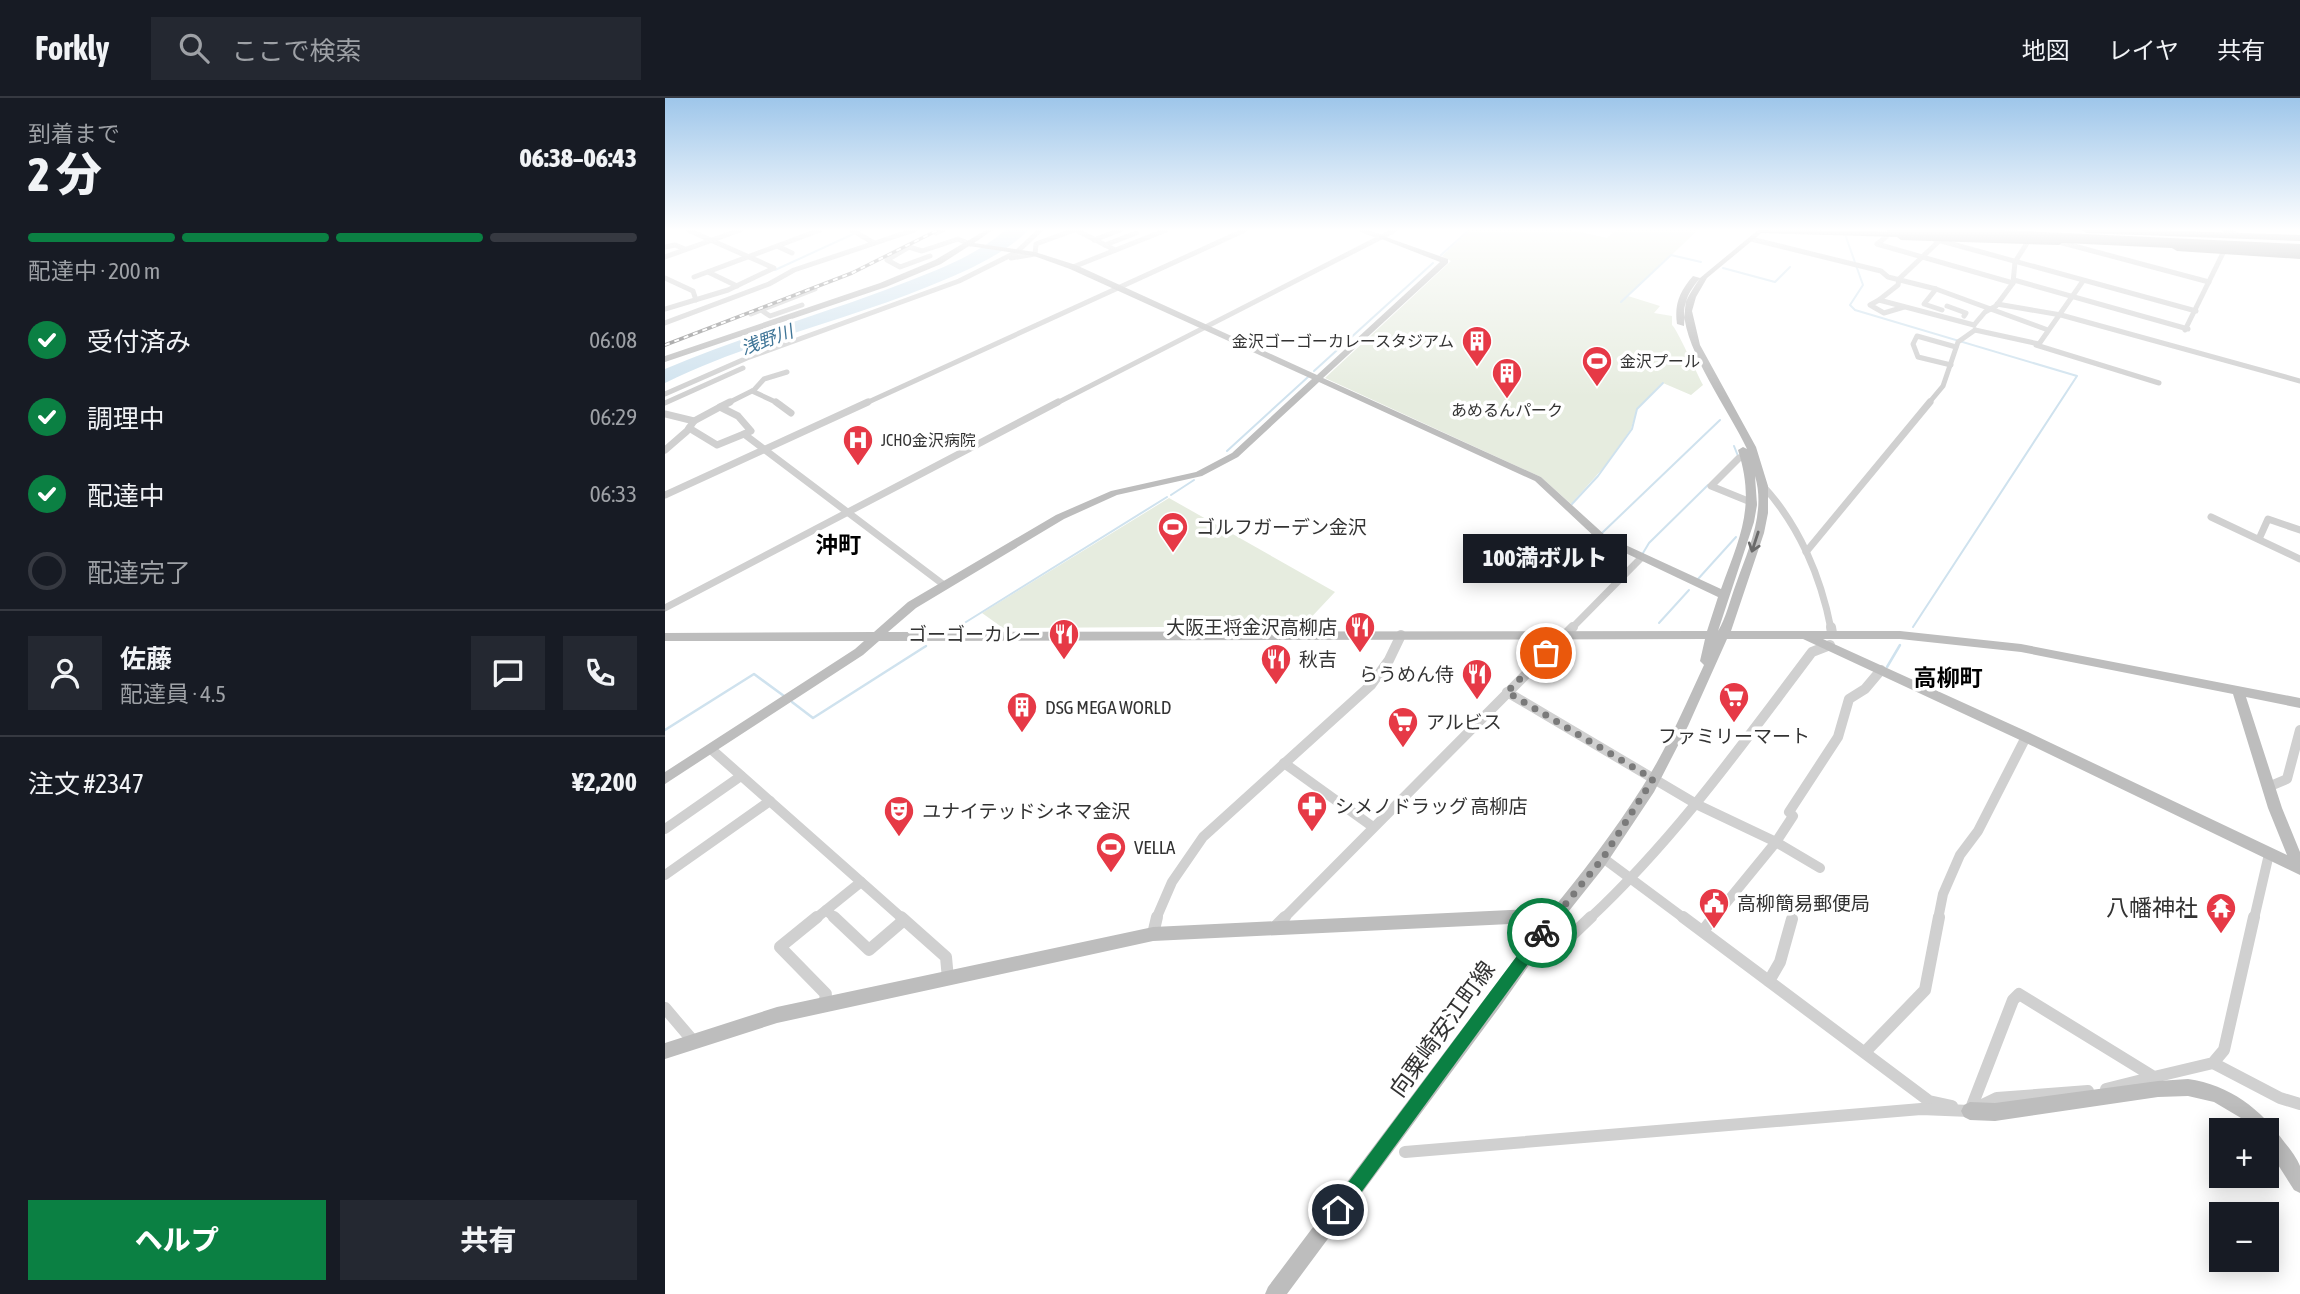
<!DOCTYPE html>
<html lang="ja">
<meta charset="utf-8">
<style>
:root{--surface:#171b24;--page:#242831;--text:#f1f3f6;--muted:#9ea1a6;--line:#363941;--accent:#0b8043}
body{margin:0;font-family:"Asap Condensed","Noto Sans JP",sans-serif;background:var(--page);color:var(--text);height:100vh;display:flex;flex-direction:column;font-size:26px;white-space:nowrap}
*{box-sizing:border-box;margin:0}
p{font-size:23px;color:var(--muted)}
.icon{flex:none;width:38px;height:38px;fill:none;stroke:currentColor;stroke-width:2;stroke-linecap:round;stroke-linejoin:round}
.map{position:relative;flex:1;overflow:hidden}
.drawer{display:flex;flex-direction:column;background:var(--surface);width:665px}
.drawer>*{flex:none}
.buttons{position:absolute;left:1544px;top:1020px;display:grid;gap:14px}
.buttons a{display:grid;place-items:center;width:70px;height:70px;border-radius:0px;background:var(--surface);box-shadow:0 4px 18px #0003;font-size:35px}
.pin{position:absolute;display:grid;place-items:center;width:60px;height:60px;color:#fff;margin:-30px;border:4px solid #fff;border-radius:50%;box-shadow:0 2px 7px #0007}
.courier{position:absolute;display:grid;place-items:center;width:70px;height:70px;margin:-35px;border:5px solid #0b8043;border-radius:50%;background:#fff;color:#222;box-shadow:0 2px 9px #0007}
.bubble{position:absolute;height:49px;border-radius:0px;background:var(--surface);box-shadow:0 4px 18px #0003;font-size:23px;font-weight:800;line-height:49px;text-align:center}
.summary em{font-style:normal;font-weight:800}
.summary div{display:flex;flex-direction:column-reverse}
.summary{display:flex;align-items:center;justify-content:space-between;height:119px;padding:0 28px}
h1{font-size:46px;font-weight:800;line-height:52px}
.bar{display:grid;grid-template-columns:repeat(4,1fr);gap:10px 7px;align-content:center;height:84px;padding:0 28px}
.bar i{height:9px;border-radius:5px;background:var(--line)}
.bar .current{background:var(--accent)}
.bar p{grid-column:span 4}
.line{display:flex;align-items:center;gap:18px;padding:0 28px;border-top:2px solid var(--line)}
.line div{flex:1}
.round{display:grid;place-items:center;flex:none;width:74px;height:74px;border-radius:0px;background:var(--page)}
ol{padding:0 28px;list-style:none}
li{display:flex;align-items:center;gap:21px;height:77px}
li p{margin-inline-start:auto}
li .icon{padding:7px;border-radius:50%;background:var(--accent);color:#fff;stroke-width:4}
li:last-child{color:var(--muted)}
li i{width:38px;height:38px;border:4px solid var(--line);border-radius:50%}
.button{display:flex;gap:14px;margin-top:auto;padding:14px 28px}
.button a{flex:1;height:80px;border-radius:0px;background:var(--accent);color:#fff;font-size:28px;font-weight:800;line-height:80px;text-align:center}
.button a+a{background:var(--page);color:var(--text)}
header{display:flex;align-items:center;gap:42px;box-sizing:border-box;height:98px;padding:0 35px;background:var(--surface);border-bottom:2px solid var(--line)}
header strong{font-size:33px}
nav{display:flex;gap:38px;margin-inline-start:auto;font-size:24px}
.search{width:490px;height:63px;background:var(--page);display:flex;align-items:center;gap:18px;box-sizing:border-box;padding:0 24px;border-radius:0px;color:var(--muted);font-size:26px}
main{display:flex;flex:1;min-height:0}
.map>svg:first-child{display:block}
</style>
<header>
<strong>Forkly</strong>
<div class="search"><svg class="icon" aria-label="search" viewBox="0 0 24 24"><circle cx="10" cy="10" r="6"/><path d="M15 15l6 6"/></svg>ここで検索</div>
<nav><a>地図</a><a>レイヤ</a><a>共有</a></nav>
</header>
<main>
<section class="drawer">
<div class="summary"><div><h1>2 分</h1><p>到着まで</p></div><em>06:38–06:43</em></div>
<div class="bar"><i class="current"></i><i class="current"></i><i class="current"></i><i></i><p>配達中 · 200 m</p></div>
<ol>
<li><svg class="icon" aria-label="check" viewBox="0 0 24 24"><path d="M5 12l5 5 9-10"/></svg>受付済み<p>06:08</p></li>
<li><svg class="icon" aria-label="check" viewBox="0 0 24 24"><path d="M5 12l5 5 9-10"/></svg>調理中<p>06:29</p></li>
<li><svg class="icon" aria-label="check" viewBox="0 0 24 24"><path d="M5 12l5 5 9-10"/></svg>配達中<p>06:33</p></li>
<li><i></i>配達完了</li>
</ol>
<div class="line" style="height:126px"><a class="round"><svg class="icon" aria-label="person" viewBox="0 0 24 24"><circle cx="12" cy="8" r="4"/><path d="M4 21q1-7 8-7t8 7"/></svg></a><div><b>佐藤</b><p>配達員 · 4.5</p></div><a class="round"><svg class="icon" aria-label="chat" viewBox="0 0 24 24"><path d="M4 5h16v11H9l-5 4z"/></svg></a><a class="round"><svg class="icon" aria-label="phone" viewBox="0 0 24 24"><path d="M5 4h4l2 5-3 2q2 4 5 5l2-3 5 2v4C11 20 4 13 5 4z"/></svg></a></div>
<div class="line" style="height:91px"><div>注文 #2347</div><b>¥2,200</b></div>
<div class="button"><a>ヘルプ</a><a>共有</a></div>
</section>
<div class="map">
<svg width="1635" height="1196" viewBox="0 0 1635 1196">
<rect width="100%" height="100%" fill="#fff"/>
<g fill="#e6ecdf">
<path d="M805 132H907L942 140 951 132H1033L963 198 995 208 989 215 1007 218V227C1011 229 1033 278 1038 287L1026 297 998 285 995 287 972 311 966 331 940 368 906 406 876 379 660 280 786 163 777 158Z"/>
<path d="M504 400 670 494 638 528 338 530 317 515Z"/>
</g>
<path fill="#cfe2ee" d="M340 132H364C335 159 299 174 262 189 176 224 83 244 0 285V271C77 238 159 216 236 186 272 172 311 158 340 132Z"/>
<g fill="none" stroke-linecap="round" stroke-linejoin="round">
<g stroke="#cfe2ee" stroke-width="2">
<path d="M1181 139 1198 187 1185 207 1190 212 1412 278 1248 529"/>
<path d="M776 157 804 132"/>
<path d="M1058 170 1110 184 1125 169"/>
<path d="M110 172 197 132"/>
<path d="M956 204 1006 157 1036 164"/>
<path d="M649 273 768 165"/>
<path d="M1069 348 1073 358"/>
<path d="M562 353 643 279"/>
<path d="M506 397 529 382"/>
<path d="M907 406 933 378 967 331 972 311 998 285"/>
<path d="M937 435 1055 322"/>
<path d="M978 455 984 445 1043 387"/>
<path d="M1033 481 1071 439"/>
<path d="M994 525 1024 492"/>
<path d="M293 529 502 399"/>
</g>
<g stroke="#cfe2ee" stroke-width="2.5">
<path d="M1222 569 1235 547"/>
<path d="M127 604 148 620 261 548"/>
<path d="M0 632 89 576 119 598"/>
</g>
<g stroke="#d0d0d0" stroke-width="5">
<path d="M187 132 209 145"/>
<path d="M411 132 450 152"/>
<path d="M697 132 716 139"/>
<path d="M1560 132 1572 136"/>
<path d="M271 135 278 132"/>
<path d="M1221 139 1212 146 1348 185"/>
<path d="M1086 141 1216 173 1223 179 1271 191 1383 232"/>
<path d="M1269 141 1531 213"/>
<path d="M429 142 455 132"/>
<path d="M1273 144 1234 181 1233 187 1214 202 1309 227"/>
<path d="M1394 144 1544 184"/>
<path d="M440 147 471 135"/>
<path d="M112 148 127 155"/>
<path d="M0 149 10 147 20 151"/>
<path d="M265 158 235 169 222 162 244 149 257 153 293 141 305 146"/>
<path d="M0 159 75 132"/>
<path d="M346 160 370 156 371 146 409 132"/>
<path d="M408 169 501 132"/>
<path d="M43 174 72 188"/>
<path d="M29 179 155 132"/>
<path d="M0 180 28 193 31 202"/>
<path d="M1349 182 1523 231"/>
<path d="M1271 191 1259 206 1277 212"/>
<path d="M1214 202 1205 207 1219 215 1239 209"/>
<path d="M1332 206 1396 217 1635 283"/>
<path d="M1282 208 1301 215 1299 218"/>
<path d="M0 211 63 192 109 170 23 132"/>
<path d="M96 212 150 191"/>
<path d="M86 216 96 212 105 218 137 207"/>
<path d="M0 225 104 186 129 172 249 132"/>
<path d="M1309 227 1320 214 1331 208 1348 185 1350 164 1362 145"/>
<path d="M1310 232 1374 246 1418 183"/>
<path d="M1520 232 1559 153"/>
<path d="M1371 247 1494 285"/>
<path d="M1286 267 1253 259 1248 246 1252 238 1291 249"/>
<path d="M87 293 115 306"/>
<path d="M0 296 82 260 294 183 352 154 375 132"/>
<path d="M0 305 78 270"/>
<path d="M61 306 89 292 99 281 122 274"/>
<path d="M199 306 580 132"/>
<path d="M390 306 730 132"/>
<path d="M1263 306 1278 288 1293 244 1310 232"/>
</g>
<g stroke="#d0d0d0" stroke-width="7">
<path d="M111 304 126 315"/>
<path d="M55 309 65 304"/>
<path d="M0 316 29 323"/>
<path d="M24 330 52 347 79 336"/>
<path d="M0 352 22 333 29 323 55 309 73 318 86 333 79 336 279 487"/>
<path d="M1081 359 1074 360 1046 388 1088 405"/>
<path d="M1098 388C1134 427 1156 479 1166 531"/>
<path d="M0 397 203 304"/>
<path d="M1546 419 1635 461"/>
<path d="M1594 441 1603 421 1635 432"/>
<path d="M1141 454 1265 304"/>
<path d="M0 510 393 304"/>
<path d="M906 531 977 459"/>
</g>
<g stroke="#d0d0d0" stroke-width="10">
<path d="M1166 529 1167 535"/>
<path d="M842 594 1033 707 1111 744 1128 718 1124 714 1173 639 1184 601 1200 591 1216 572"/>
<path d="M46 651 238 821"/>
<path d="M619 665 708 729"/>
<path d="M1603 689 1622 681 1635 632"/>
<path d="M0 731 76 678"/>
<path d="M938 760 1020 821"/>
<path d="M0 777 105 703"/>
<path d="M161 812 171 821"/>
<path d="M150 821 196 784"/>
<path d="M491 821 507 784 538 739 706 587 724 562 736 537"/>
<path d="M618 821 908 529"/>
<path d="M924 821C1009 742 1077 647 1147 554L1165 547"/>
<path d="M1048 821 1111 744 1155 770"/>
<path d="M1273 821 1278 796 1295 757 1313 733 1361 639"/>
<path d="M1589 821 1604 756"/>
</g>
<g stroke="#d0d0d0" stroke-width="12">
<path d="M152 819 115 849 161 896 159 907"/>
<path d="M169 819 204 852 239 822"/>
<path d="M236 819 281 859 283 881"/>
<path d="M1018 819 1264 1003 1287 1008"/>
<path d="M883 828 904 840 926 819"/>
<path d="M609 830 620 819"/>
<path d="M1038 833 1049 819"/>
<path d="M488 836 492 819"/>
<path d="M1104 883 1115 864 1127 821"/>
<path d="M0 910 29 944"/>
<path d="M1200 954 1260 892 1274 819"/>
<path d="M1548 965 1615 1000 1635 1006"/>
<path d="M1441 991 1489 979"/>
<path d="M1305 1013 1348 902 1354 896 1489 979 1548 965 1559 952 1589 819"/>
<path d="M740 1054 1256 1011 1305 1013 1332 1000 1423 993"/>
</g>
<g fill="#bdbdbd" fill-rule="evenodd">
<path d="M321 132H328L309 145 370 154 411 167 652 277 775 164 714 140V138H718L783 161V165L658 280 876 379 941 438 1056 491C1075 439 1091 408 1073 352L1078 349 1082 351C1065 314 1020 253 1019 214 1019 202 1029 190 1035 180 1018 201 1021 204 1019 228L1012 226C1009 206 1015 193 1028 178L1035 180 1093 132H1100L1042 180 1031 199 1027 213 1035 247 1091 349 1103 388V415L1099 435 1066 533H1235L1356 546 1635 600V610L1581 599 1617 710 1635 754V777L1357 643 1138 541H1062L1023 628 989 694 939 769 888 833 837 906 622 1196H600L603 1189 873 830 864 825 488 843 112 925 0 961V945L112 909 488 829 866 811 881 819C916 777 949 734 978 688 1002 650 1020 608 1039 567L1035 563 1040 541 214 543 198 557 0 686V674L190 551 199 543H0V535L209 534 243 504 391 417 446 393 531 374 567 355 647 281 405 171 369 158 304 148 276 166 221 189 0 264V258L215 185 270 162ZM654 284 870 383 933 442 1053 499 1042 533 223 534 251 510 399 421 452 397 537 378 573 359ZM1090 378C1101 415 1083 452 1071 486 1065 502 1061 520 1053 533L1089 424 1092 407ZM1158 541H1235L1356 554 1568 596 1603 710 1622 757 1365 635Z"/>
<path d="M1523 981C1565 987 1596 1011 1620 1045 1625 1051 1632 1060 1635 1068 1635 1075 1635 1087 1635 1095L1629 1092 1601 1048V1032H1589L1576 1020 1549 1004 1523 998 1493 999 1330 1023 1305 1022 1299 1019 1296 1013 1299 1007 1305 1004 1330 1005 1493 983Z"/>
</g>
<g fill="#9a9a9a" fill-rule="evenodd">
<path d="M1092 132 1245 134 1249 137 1394 141 1398 144 1394 147 1236 142 1232 139 1096 135Z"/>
<path d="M1417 132H1480L1635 137V143L1421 135Z"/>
<path d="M1509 148 1635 155V161L1512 153 1507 150Z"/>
</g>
<g stroke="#888" stroke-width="3.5">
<path id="rail" d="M0 247 187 175 273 132"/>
</g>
<use href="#rail" stroke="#fff" stroke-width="2" stroke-dasharray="5" stroke-linecap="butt"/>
<path stroke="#9a9a9a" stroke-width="10" d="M1227 132 1635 151"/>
</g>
<defs><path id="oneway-shaft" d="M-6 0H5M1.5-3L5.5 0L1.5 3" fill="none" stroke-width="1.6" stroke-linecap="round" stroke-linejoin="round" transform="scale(1.75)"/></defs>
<use stroke="#6a6a6a" href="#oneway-shaft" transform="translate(1090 444) rotate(108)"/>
<linearGradient id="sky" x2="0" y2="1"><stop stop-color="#9ec6ea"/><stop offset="0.44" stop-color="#fff"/><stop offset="1" stop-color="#fff" stop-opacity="0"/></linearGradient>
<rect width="1635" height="299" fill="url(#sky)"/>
<path fill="#0b8043" d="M877 829 882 831V840L679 1118 673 1120 667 1118 664 1112 667 1106 872 831Z"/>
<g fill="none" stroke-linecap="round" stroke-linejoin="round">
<path stroke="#7a7a7a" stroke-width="7" stroke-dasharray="0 12.6" d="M877 835 938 760 988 681 842 594 881 555"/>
</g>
<defs>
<g id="building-pin" transform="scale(1.575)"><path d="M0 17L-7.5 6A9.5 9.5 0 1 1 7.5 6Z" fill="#e63946" stroke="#fff"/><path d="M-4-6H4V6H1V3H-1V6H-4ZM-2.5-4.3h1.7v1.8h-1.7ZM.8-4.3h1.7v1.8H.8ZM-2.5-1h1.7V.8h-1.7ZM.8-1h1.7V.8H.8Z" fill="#fff"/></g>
<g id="stadium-pin" transform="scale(1.575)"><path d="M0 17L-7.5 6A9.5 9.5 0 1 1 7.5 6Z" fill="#e63946" stroke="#fff"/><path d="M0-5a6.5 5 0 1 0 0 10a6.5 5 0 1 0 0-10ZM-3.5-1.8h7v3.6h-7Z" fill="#fff"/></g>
<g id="hospital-pin" transform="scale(1.575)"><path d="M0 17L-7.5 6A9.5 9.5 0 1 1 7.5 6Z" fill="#e63946" stroke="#fff"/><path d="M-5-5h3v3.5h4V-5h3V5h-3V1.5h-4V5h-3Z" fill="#fff"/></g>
<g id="restaurant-pin" transform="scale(1.575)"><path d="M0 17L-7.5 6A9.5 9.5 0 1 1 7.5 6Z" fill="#e63946" stroke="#fff"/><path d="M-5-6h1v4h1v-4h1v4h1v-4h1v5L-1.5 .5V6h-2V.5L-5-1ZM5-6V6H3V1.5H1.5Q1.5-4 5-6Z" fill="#fff"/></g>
<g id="supermarket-pin" transform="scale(1.575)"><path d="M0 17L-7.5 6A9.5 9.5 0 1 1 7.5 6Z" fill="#e63946" stroke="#fff"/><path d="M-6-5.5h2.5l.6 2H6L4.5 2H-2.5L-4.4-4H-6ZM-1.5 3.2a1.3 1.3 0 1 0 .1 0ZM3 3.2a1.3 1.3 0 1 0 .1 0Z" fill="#fff"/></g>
<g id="pharmacy-pin" transform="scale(1.575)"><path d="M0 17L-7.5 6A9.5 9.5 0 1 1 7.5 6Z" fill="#e63946" stroke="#fff"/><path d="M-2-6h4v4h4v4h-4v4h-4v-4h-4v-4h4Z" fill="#fff"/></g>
<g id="theatre-pin" transform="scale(1.575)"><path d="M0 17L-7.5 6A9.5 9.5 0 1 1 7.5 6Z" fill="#e63946" stroke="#fff"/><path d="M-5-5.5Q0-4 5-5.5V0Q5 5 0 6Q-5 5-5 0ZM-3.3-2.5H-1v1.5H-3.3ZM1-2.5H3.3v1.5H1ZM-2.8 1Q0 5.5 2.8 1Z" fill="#fff"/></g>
<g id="civic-pin" transform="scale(1.575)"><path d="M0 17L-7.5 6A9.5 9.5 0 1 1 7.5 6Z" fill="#e63946" stroke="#fff"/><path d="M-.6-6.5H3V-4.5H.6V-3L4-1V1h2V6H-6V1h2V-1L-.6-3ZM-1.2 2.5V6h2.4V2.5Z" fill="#fff"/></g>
<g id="temple-pin" transform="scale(1.575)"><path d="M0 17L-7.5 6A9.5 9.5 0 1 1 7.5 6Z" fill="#e63946" stroke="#fff"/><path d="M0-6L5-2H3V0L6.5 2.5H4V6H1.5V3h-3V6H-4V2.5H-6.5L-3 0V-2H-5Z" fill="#fff"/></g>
</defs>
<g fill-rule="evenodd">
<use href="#building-pin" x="812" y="243"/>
<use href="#stadium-pin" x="932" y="263"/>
<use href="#building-pin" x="842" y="275"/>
<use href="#hospital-pin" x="193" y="342"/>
<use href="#stadium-pin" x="508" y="429"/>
<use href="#restaurant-pin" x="695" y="529"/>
<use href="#restaurant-pin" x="399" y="536"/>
<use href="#restaurant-pin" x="611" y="561"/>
<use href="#restaurant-pin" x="812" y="576"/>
<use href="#supermarket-pin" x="1069" y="599"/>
<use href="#building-pin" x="357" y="609"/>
<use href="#supermarket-pin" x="738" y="624"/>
<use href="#pharmacy-pin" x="647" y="708"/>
<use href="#theatre-pin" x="234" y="713"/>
<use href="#stadium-pin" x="446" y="749"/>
<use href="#civic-pin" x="1049" y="805"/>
<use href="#temple-pin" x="1556" y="810"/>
</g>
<g text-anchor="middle" stroke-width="7" stroke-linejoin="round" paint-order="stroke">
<g font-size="16" fill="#333" stroke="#fff" text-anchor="start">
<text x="789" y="249" text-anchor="end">金沢ゴーゴーカレースタジアム</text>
<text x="955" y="269">金沢プール</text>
<text x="842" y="318" text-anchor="middle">あめるんパーク</text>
<text x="216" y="348">JCHO金沢病院</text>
</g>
<g font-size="18" font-style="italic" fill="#3f7597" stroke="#fff">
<text transform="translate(102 242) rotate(-20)" y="6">浅野川</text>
</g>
<g font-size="19" fill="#333" stroke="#fff" text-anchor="start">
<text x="531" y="436">ゴルフガーデン金沢</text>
<text x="672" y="536" text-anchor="end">大阪王将金沢高柳店</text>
<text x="376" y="543" text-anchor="end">ゴーゴーカレー</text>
<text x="634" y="568">秋吉</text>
<text x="789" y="583" text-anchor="end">らうめん侍</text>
<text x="380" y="616">DSG MEGA WORLD</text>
<text x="761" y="631">アルビス</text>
<text x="1069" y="645" text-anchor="middle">ファミリーマート</text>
<text x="670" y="715">シメノドラッグ 高柳店</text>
<text x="257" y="720">ユナイテッドシネマ金沢</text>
<text x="469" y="756">VELLA</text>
<text x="1072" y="812">高柳簡易郵便局</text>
</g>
<g font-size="23" font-weight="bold" fill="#000" stroke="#fff">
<text x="173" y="455">沖町</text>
<text x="1283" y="588">高柳町</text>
</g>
<g font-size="23" fill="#333" stroke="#fff" text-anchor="end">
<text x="1533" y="818">八幡神社</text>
</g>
<g font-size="23" fill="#333" stroke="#fff">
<text transform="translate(777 931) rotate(-54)" y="8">向粟崎安江町線</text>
</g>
</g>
</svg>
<div class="buttons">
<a>+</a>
<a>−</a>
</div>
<div class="pin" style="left:881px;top:555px;background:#ea580c"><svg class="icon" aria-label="bag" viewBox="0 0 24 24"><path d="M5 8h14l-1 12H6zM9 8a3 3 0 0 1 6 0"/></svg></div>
<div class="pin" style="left:673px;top:1112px;background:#1f2937"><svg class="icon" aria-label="home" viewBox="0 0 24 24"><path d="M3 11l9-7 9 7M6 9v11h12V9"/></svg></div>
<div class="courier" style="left:877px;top:835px"><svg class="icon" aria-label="bike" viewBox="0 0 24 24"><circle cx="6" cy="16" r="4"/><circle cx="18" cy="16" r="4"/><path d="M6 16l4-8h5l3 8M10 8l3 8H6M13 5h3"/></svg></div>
<div class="bubble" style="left:798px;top:436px;width:164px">100満ボルト</div>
</div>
</main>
